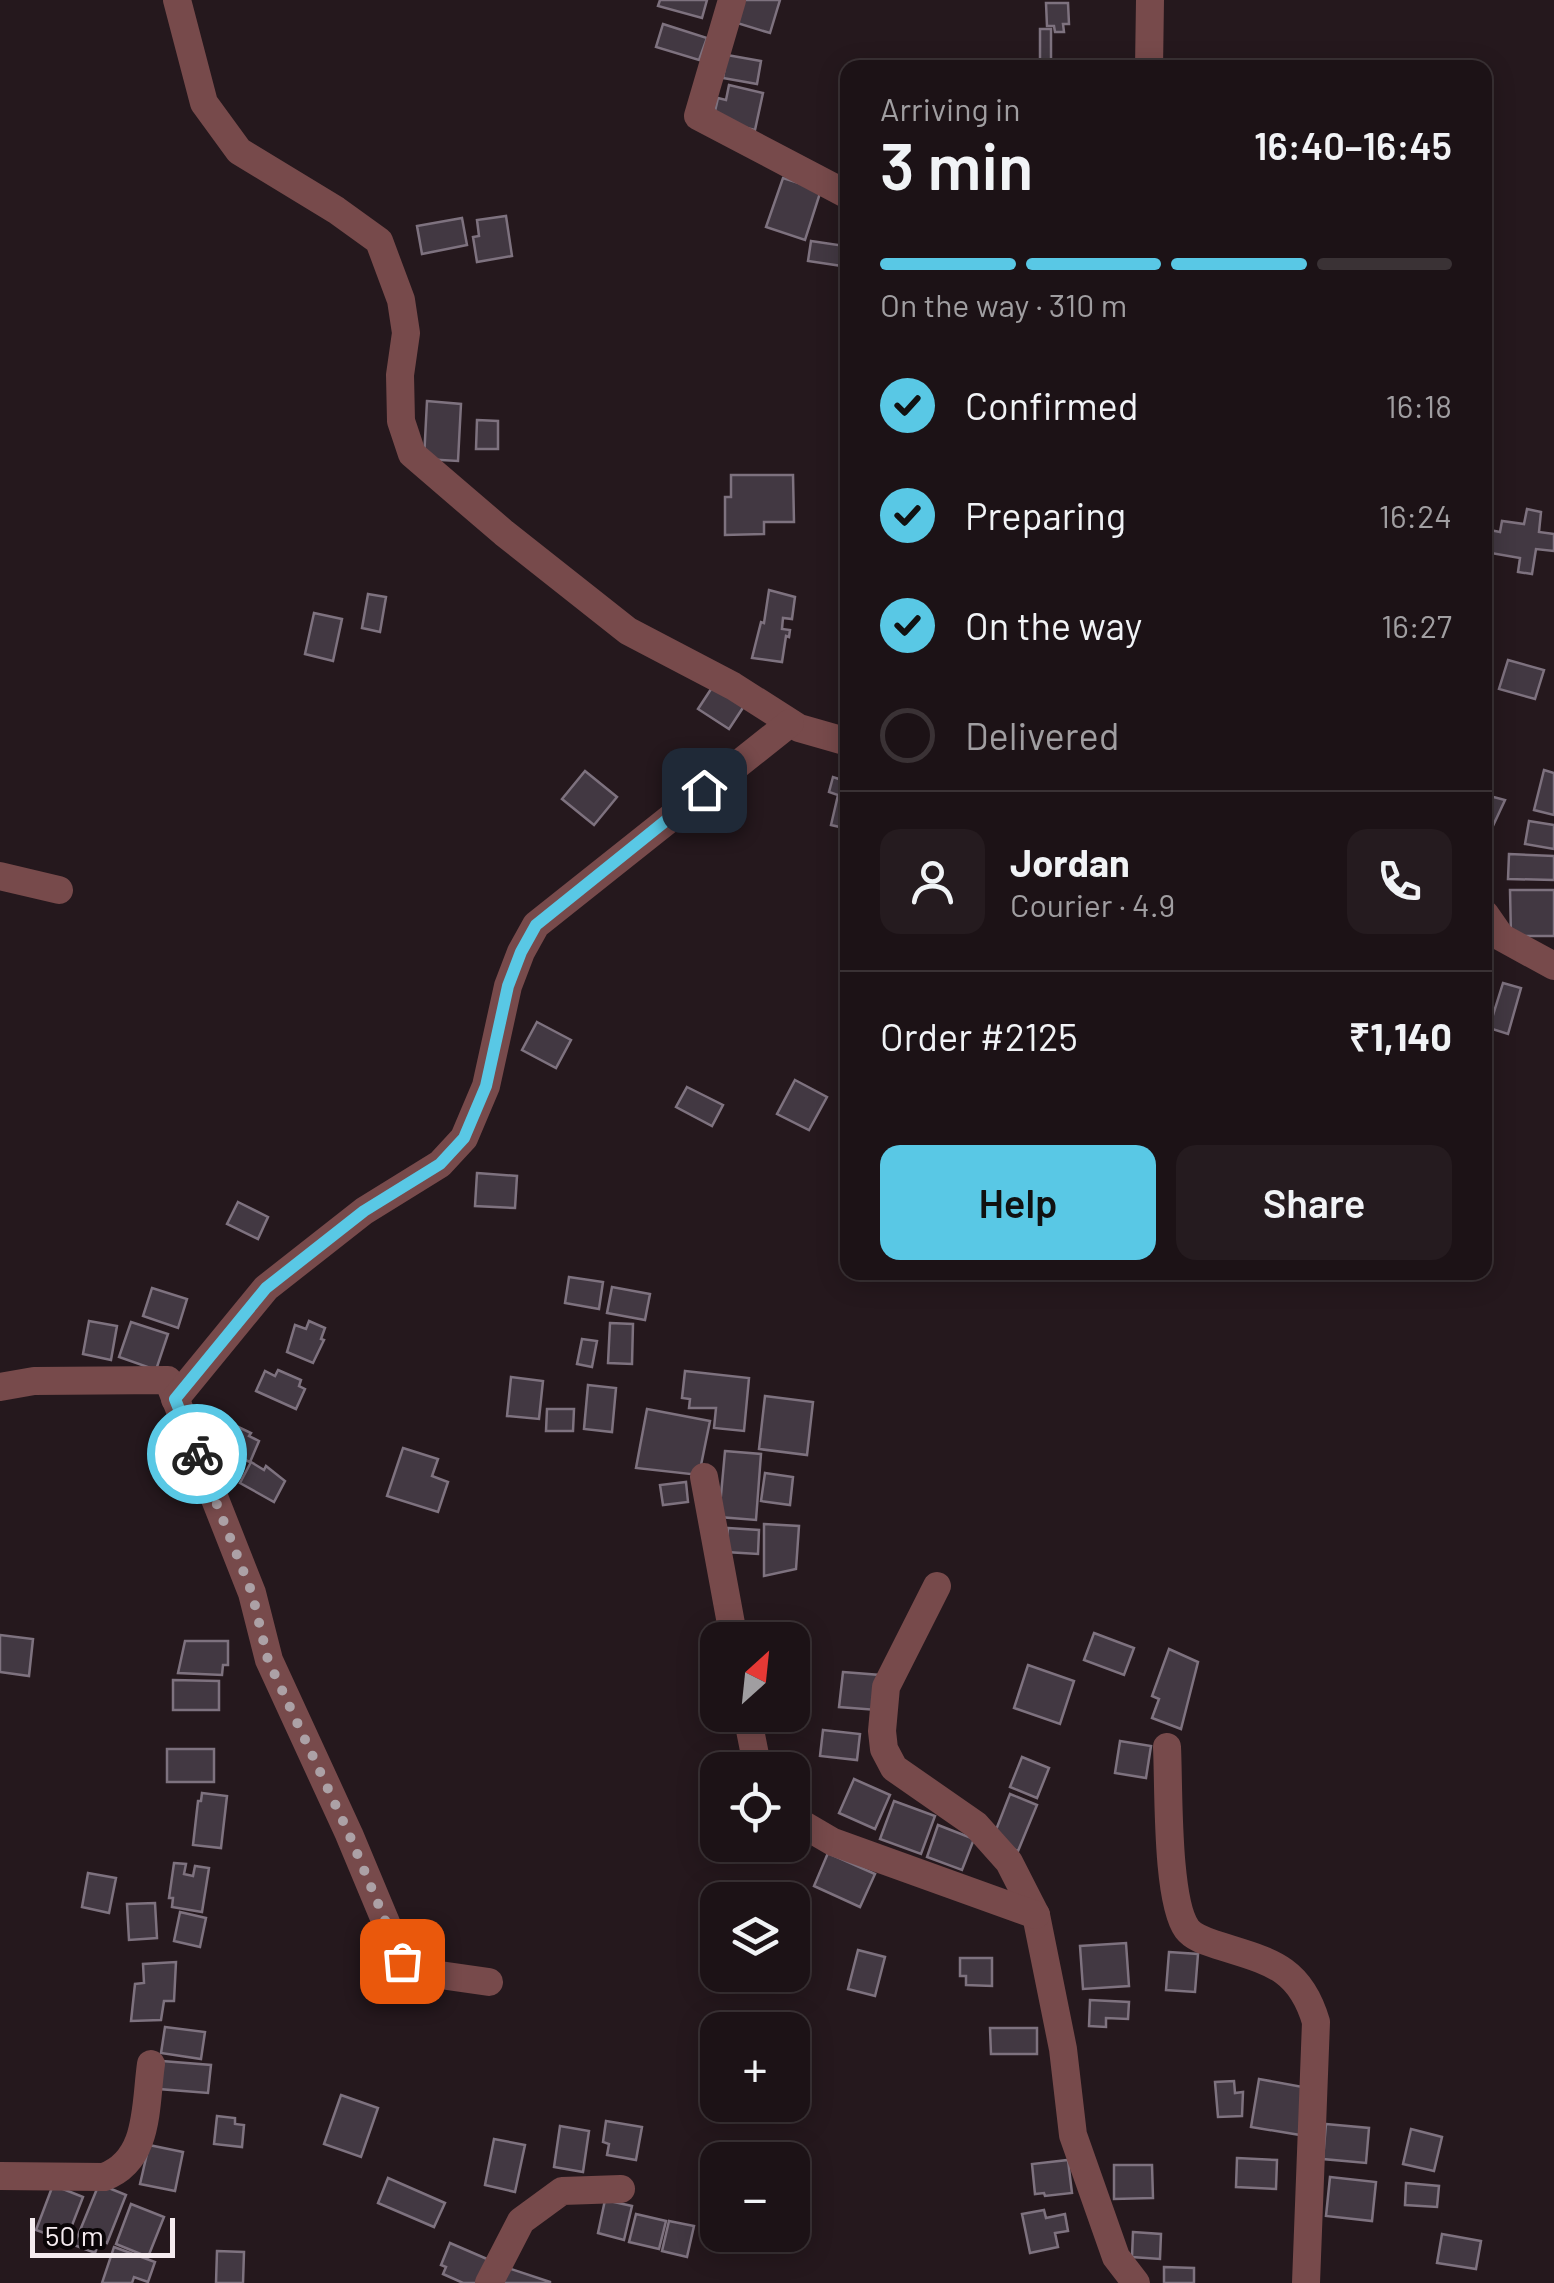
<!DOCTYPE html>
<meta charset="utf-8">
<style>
:root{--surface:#1c1216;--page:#251b1f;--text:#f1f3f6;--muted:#a09ea1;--line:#3a3235;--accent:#59c8e5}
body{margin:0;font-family:Barlow,sans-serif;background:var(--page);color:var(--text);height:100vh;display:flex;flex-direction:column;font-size:38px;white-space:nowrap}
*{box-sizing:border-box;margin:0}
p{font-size:32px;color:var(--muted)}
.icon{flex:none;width:55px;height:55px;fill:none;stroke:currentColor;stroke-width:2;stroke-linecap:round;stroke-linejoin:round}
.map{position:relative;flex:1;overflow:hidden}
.details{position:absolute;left:840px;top:60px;width:652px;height:1220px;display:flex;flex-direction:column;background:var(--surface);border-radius:20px;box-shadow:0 5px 25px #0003,0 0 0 2px var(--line)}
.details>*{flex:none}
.needle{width:65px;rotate:27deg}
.fabs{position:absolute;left:700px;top:1622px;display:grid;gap:20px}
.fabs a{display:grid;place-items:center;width:110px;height:110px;border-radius:20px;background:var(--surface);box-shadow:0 5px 25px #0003,0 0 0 2px var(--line);font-size:50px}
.scale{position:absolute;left:30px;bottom:25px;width:145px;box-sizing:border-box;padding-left:10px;border:5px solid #f5ebef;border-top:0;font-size:28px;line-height:35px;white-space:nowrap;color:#f5ebef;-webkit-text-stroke:8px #0a0507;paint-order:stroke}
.pin{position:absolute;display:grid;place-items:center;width:85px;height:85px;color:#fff;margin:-42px;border-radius:20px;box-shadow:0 5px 15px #0006}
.courier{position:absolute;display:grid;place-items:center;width:100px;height:100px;margin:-50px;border:8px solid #59c8e5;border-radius:50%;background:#fff;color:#222;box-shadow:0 2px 12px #0007}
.head em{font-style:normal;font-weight:600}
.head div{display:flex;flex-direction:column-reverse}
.head{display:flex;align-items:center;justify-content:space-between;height:170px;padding:0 40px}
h1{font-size:65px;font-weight:600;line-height:75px}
.bar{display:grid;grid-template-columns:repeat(4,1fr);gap:15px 10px;align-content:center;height:120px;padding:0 40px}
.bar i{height:12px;border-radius:8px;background:var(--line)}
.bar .on{background:var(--accent)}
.bar p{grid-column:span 4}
.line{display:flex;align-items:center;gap:25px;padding:0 40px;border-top:2px solid var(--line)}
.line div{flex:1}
.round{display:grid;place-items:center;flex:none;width:105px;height:105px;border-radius:20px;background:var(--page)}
ol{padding:0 40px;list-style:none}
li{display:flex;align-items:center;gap:30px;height:110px}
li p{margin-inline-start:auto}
li .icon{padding:10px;border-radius:50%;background:var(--accent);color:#111;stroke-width:4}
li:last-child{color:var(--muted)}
li i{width:55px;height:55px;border:5px solid var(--line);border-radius:50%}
.action{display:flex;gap:20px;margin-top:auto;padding:20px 40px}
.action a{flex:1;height:115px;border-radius:20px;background:var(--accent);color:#111;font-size:40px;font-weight:600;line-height:115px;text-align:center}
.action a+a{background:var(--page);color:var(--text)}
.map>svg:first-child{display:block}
</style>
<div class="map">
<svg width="1554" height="2283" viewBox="0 0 1554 2283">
<rect width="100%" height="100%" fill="#25181d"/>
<g fill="#423842" stroke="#7e727f" stroke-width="2.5">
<path d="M660 0H707L702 18 658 6Z"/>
<path d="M744 0H780L770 33 737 23Z"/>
<path d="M1046 3H1068L1069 24H1063L1064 32H1055L1054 26H1047Z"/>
<path d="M663 24 707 38 699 60 656 47Z"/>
<rect x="1040" y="29" width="11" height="37"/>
<path d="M727 55 761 61 757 84 723 78Z"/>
<path d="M729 85 763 93 755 130 713 120 718 98 726 100Z"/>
<path d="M783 178 821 190 805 240 766 227Z"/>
<path d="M506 216 512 256 477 262 473 237 479 236 477 220Z"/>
<path d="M462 218 467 245 422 254 417 226Z"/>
<path d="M811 241 845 246 842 266 808 261Z"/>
<path d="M427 401 461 404 458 461 424 459Z"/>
<path d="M477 420 498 421V449H476Z"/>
<path d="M731 475H793L794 522H764V534L725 535V497H731Z"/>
<path d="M1527 509 1541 512 1539 532 1554 534V551L1536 549 1532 574 1518 572 1520 558 1485 552V529L1500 532 1502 521 1524 524Z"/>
<path d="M769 590 795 597 792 619 783 618 782 629 790 630 789 637 786 636 782 662 752 658 761 622 764 623Z"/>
<path d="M368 594 386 597 380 632 362 628Z"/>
<path d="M314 613 342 619 333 661 305 654Z"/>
<path d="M1508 660 1544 670 1535 699 1499 689Z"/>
<path d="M715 683 746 703 729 729 698 709Z"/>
<path d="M1544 770 1554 773V815L1534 810Z"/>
<path d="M585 771 617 797 594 825 562 799Z"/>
<path d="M840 771 848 773V829L831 825 838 795 829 792 833 777 839 779Z"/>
<path d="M1486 795 1505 800 1485 843V797Z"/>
<path d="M1529 821 1554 825V849L1525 844Z"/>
<path d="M1509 854 1554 856V880L1508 879Z"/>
<path d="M1510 890H1554V936H1511Z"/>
<path d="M1503 983 1521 988 1508 1034 1489 1028Z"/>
<path d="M537 1022 571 1040 556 1068 522 1050Z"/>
<path d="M1485 1055 1492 1057 1485 1085Z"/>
<path d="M795 1080 827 1097 809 1130 777 1114Z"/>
<path d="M687 1087 723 1105 712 1126 676 1107Z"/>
<path d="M477 1173 517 1176 515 1208 475 1206Z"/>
<path d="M238 1202 268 1217 258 1239 227 1224Z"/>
<path d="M569 1277 603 1282 599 1309 565 1303Z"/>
<path d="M612 1287 650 1294 645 1320 607 1313Z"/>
<path d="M152 1288 187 1299 178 1328 143 1316Z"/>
<path d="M89 1321 117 1326 111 1360 83 1354Z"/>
<path d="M309 1321 325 1328 321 1339 324 1340 313 1363 287 1352 295 1325 306 1329Z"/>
<path d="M131 1322 168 1334 156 1370 119 1357Z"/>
<path d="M610 1323 633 1324 632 1364 608 1363Z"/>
<path d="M582 1339 597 1341 592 1367 577 1364Z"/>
<path d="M278 1370 301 1380 299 1386 305 1389 296 1409 256 1391 265 1371 275 1376Z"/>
<path d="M685 1371 749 1378 744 1431 714 1428 716 1408H689L690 1399 682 1398Z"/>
<path d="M511 1377 543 1381 539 1419 507 1416Z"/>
<path d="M588 1385 616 1388 612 1432 584 1429Z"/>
<path d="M765 1396 813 1402 807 1455 759 1449Z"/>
<path d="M547 1409H574L573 1431H546Z"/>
<path d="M647 1409 710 1421 699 1475 636 1468Z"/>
<path d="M234 1425 251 1433 249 1436 259 1441 250 1462 213 1446 222 1426 232 1431Z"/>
<path d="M403 1448 438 1459 432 1476 448 1482 438 1512 387 1496Z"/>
<path d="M725 1451 761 1454 756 1520 719 1517Z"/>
<path d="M251 1462 264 1470 266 1466 285 1481 274 1502 240 1483Z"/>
<path d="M765 1473 793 1477 790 1505 761 1501Z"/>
<path d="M686 1482 688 1502 663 1505 660 1485Z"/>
<path d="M764 1524 799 1526 796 1569 764 1576Z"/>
<path d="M728 1528 759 1530 758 1554 726 1552Z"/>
<path d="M1094 1633 1134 1648 1124 1675 1084 1660Z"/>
<path d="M0 1635 33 1639 29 1676 0 1672Z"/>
<path d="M185 1641H228V1665H223L222 1675 178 1673Z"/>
<path d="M1169 1649 1198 1662 1181 1729 1152 1718 1159 1699 1152 1696Z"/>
<path d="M1028 1665 1074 1681 1060 1724 1014 1708Z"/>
<path d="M843 1672 880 1675 877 1710 839 1707Z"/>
<path d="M173 1680 219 1681V1710H173Z"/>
<path d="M823 1730 860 1734 857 1760 820 1756Z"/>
<path d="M1120 1741 1151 1746 1146 1778 1115 1773Z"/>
<rect x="167" y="1749" width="47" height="33"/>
<path d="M1022 1757 1049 1768 1037 1798 1010 1787Z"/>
<path d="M854 1779 890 1795 875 1829 839 1813Z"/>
<path d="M202 1793 227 1796 221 1848 193 1845 198 1801H201Z"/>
<path d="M1010 1794 1037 1805 1018 1851 992 1840Z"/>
<path d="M894 1801 935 1816 921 1854 880 1839Z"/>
<path d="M938 1825 974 1839 962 1870 927 1857Z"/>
<path d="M828 1853 875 1874 860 1907 814 1886Z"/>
<path d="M174 1863 186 1864 184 1874 193 1876 195 1866 209 1868 202 1912 172 1907 173 1898H169Z"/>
<path d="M88 1873 116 1878 109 1913 82 1907Z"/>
<path d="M155 1903 157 1938 129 1940 127 1904Z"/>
<path d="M180 1912 206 1918 200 1947 174 1941Z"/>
<path d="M1126 1943 1129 1986 1083 1989 1080 1946Z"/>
<path d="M858 1950 885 1957 875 1996 848 1989Z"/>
<path d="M1169 1952 1198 1954 1195 1992 1166 1990Z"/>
<path d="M960 1958H992V1986L966 1985V1976H960Z"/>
<path d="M176 1962 174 2001H164L161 2020 131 2021 135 1984 144 1983 143 1964Z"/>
<path d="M1090 2000 1129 2002 1128 2019 1106 2018V2027L1089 2026Z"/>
<path d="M165 2027 205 2032 201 2059 161 2053Z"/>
<path d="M990 2028H1037V2054H991Z"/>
<path d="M162 2061 211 2065 208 2093 159 2089Z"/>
<path d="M1259 2079 1308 2088 1300 2135 1251 2127Z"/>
<path d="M1234 2081 1235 2093 1243 2092 1242 2116 1218 2117 1215 2082Z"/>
<path d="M341 2095 378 2108 361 2157 324 2144Z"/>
<path d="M217 2116 235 2118V2124L244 2125 242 2147 214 2144Z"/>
<path d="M606 2121 642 2127 636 2160 607 2155 609 2144 603 2142Z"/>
<path d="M1326 2124 1369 2128 1366 2163 1323 2159Z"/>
<path d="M560 2126 589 2131 583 2172 554 2167Z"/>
<path d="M1411 2129 1442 2137 1434 2171 1403 2164Z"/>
<path d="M494 2139 525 2145 515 2192 485 2185Z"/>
<path d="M149 2145 183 2152 175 2191 140 2184Z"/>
<path d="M1237 2158 1277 2160 1276 2189 1236 2187Z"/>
<path d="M1068 2160 1072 2193 1045 2196 1044 2193 1035 2194 1032 2164Z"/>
<path d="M1114 2165H1152L1153 2198 1114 2199Z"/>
<path d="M1330 2177 1376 2182 1372 2221 1326 2216Z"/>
<path d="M388 2178 445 2203 434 2227 378 2203Z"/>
<path d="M1406 2183 1439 2186 1437 2207 1405 2205Z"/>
<path d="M99 2184 126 2195 107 2243 100 2240 95 2253 74 2245Z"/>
<path d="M53 2185 83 2197 66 2241 36 2230Z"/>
<path d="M605 2200 632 2206 624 2240 598 2233Z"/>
<path d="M131 2204 164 2217 148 2257 116 2244Z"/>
<path d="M1044 2210 1046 2218 1065 2214 1068 2231 1055 2233 1058 2247 1030 2253 1022 2214Z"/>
<path d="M636 2214 666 2221 659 2249 629 2242Z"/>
<path d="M669 2221 694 2226 687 2257 662 2251Z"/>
<path d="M1133 2232 1161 2234 1160 2259 1132 2257Z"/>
<path d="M1442 2234 1481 2241 1476 2269 1437 2263Z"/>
<path d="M450 2243 494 2262 485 2283H463L443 2274 446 2267 441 2265Z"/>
<path d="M114 2247 155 2262 148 2282 134 2277 132 2283H102Z"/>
<path d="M217 2251 244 2252 243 2283H216Z"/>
<path d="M502 2266 550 2282V2283H496Z"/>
<path d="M1164 2267 1194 2268V2283H1164Z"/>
</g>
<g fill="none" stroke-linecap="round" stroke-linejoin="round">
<g stroke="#774a4b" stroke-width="28">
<path d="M177 0 204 103 239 151 336 210 379 241 401 300 406 333 400 375 401 421 412 454 504 533 628 631 733 686 799 728 848 742"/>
<path d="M732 0 698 116 848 195"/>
<path d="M1149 68 1150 0"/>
<path d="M0 876 59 890"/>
<path d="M1485 914 1501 937 1554 966"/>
<path d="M0 1387 34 1381 168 1380 252 1593 269 1660 349 1834 402 1961 426 1973 489 1982"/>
<path d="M175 1399 266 1288 364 1211 440 1164 464 1138 486 1086 508 986 521 952 536 925 790 723"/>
<path d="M704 1477 734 1640"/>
<path d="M937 1586 886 1687 882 1731 884 1749 894 1768 976 1825 1009 1862 1036 1915 1063 2049 1073 2135 1116 2257 1136 2283"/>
<path d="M747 1715 758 1770"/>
<path d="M1167 1747C1169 1786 1166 1900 1187 1929 1193 1937 1205 1941 1214 1944 1266 1961 1299 1964 1316 2022L1306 2283"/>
<path d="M792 1818 833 1842 1036 1915"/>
<path d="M0 2176 104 2177C150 2160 145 2105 151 2064"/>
<path d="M489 2283 521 2221 562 2191 621 2189"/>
</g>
</g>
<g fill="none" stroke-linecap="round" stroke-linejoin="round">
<path stroke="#aca1a6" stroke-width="10" stroke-dasharray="0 18" d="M197 1454 252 1593 268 1660 349 1834 402 1961"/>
<path stroke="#59c8e5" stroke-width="12" d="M197 1454 175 1399 266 1288 364 1211 440 1164 464 1138 486 1086 508 986 521 952 536 925 704 790"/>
</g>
</svg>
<div class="fabs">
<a><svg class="needle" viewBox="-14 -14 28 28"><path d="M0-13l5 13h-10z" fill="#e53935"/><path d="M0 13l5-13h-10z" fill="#a09ea1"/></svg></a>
<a><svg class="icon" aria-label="locate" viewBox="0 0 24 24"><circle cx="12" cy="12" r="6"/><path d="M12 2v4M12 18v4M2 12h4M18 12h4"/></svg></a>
<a><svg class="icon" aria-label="layers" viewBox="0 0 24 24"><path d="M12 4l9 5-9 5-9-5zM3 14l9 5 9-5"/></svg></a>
<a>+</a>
<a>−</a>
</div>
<div class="scale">50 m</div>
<div class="pin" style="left:402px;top:1961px;background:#ea580c"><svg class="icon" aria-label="bag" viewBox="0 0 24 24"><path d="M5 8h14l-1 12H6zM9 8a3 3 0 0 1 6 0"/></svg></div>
<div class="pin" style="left:704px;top:790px;background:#1f2937"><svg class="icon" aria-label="home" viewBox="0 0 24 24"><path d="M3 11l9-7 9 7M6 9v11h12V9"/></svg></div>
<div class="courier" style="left:197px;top:1454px"><svg class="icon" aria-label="bike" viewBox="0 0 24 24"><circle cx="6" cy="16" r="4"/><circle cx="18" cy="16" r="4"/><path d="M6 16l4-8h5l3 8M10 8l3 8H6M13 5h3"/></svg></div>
<section class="details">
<div class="head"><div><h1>3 min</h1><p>Arriving in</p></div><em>16:40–16:45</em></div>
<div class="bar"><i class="on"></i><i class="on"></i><i class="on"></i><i></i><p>On the way · 310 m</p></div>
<ol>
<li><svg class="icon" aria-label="check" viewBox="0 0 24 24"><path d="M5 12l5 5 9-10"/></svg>Confirmed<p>16:18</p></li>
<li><svg class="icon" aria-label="check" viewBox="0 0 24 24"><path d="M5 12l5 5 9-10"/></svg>Preparing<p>16:24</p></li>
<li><svg class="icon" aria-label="check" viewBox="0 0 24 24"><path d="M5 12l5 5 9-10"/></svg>On the way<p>16:27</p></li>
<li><i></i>Delivered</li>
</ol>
<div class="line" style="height:180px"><a class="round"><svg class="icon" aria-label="person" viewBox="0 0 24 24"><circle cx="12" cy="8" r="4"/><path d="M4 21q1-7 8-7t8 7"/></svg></a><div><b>Jordan</b><p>Courier · 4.9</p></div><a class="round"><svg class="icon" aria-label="phone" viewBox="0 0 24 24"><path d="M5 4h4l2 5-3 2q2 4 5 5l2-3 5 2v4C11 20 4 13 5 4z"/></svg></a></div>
<div class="line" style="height:130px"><div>Order #2125</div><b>₹1,140</b></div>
<div class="action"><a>Help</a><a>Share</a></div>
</section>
</div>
